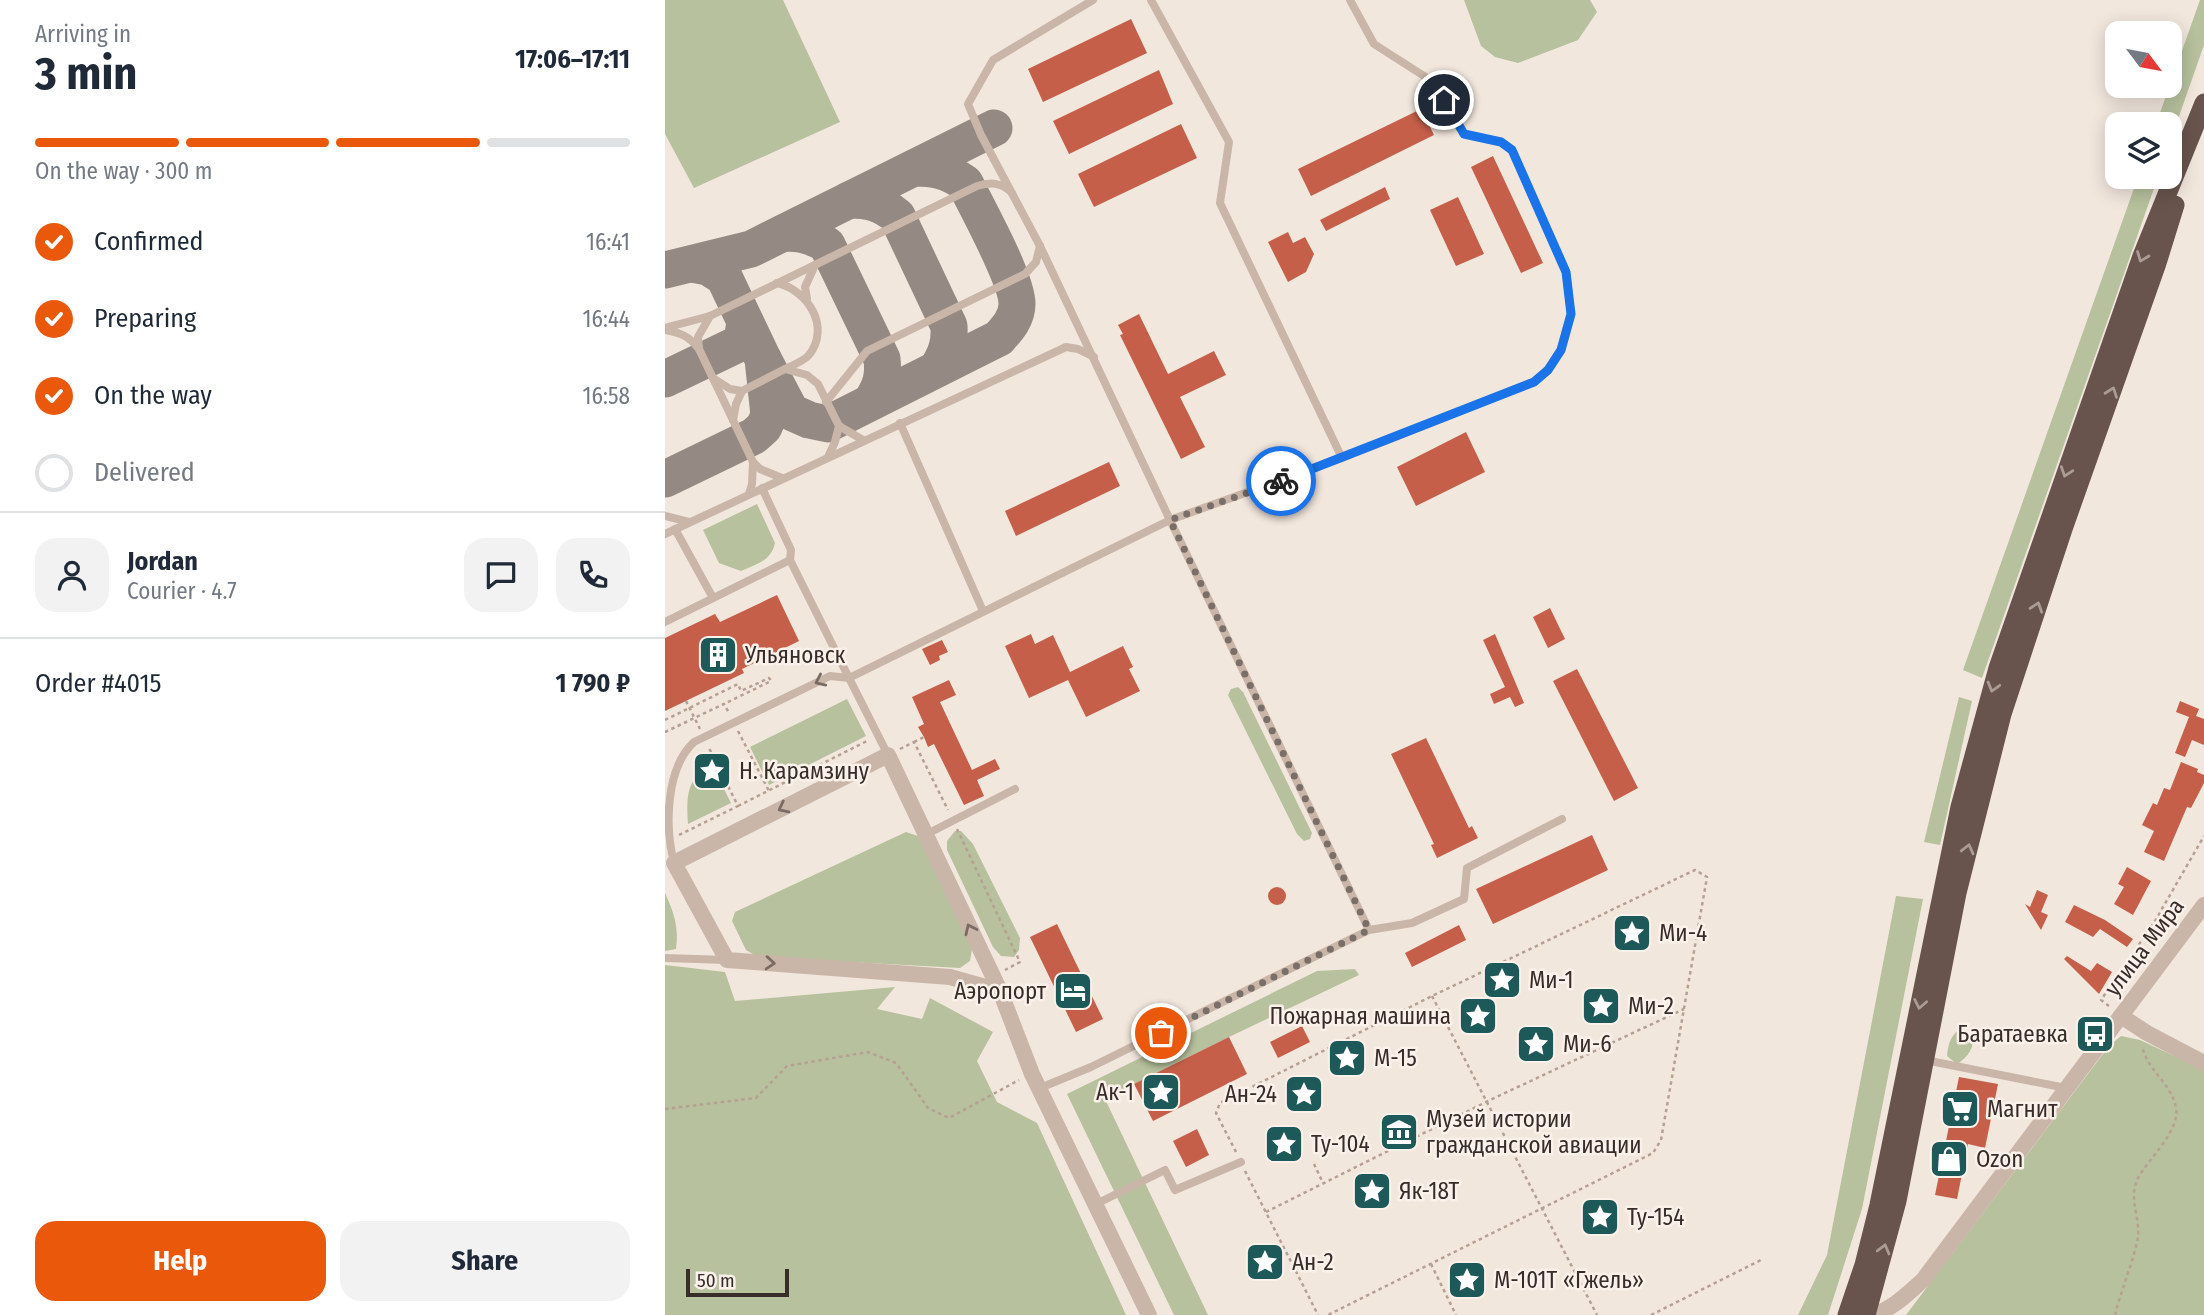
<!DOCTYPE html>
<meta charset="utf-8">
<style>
:root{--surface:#fff;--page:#f2f2f3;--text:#1f2937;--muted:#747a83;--line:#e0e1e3;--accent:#ea580c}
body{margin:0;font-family:"Fira Sans Condensed",sans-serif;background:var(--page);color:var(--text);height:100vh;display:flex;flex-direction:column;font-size:26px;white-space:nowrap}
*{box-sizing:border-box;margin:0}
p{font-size:23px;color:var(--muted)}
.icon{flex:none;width:38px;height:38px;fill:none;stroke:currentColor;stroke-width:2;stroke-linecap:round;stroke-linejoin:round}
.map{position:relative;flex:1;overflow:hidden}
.sheet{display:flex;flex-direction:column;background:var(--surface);width:665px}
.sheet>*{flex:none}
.needle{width:46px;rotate:122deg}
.tools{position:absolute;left:1440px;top:21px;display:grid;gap:14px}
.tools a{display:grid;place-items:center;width:77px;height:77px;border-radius:14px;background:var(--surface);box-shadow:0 4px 18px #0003;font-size:35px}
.scale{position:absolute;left:21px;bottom:18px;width:103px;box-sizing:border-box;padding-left:7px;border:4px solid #382d29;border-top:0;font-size:19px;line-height:24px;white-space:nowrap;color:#382d29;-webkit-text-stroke:5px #faf1ea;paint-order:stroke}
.pin{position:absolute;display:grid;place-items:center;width:60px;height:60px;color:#fff;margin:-30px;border:4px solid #fff;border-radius:50%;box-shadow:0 2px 7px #0007}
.courier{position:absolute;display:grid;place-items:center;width:70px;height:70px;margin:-35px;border:5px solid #1a73e8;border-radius:50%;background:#fff;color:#222;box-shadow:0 2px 9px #0007}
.head em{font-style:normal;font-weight:700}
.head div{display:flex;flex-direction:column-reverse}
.head{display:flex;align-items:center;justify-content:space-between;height:119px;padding:0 35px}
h1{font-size:46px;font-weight:700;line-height:52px}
.bar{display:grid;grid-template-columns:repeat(4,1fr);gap:10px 7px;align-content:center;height:84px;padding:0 35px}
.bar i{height:9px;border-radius:5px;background:var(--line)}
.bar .selected{background:var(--accent)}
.bar p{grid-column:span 4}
.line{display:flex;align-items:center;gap:18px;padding:0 35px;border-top:2px solid var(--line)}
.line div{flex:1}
.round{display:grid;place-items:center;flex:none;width:74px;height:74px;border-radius:21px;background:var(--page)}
ol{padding:0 35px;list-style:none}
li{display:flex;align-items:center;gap:21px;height:77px}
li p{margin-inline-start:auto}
li .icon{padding:7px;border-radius:50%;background:var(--accent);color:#fff;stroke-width:4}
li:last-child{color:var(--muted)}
li i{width:38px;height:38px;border:4px solid var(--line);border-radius:50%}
.cta{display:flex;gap:14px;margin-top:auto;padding:14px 35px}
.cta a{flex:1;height:80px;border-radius:21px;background:var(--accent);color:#fff;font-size:28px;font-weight:700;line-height:80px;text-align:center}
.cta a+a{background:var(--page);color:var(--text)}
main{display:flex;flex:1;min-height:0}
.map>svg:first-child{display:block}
</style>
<main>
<section class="sheet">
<div class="head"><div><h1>3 min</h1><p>Arriving in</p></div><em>17:06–17:11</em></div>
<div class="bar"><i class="selected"></i><i class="selected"></i><i class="selected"></i><i></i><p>On the way · 300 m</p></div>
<ol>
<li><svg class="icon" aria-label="check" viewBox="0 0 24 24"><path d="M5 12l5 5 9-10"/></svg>Confirmed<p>16:41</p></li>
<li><svg class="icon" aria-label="check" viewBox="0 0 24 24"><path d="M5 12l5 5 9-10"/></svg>Preparing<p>16:44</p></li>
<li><svg class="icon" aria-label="check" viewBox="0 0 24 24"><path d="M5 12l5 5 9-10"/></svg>On the way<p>16:58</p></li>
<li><i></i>Delivered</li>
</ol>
<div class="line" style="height:126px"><a class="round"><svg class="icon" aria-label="person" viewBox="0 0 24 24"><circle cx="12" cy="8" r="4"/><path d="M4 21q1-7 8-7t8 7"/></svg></a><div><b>Jordan</b><p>Courier · 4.7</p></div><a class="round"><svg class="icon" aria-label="chat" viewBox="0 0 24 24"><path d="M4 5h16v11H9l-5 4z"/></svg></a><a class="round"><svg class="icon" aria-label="phone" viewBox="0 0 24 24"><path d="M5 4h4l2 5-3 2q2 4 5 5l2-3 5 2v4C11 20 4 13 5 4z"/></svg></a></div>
<div class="line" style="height:91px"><div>Order #4015</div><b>1 790 ₽</b></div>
<div class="cta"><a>Help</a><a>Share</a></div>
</section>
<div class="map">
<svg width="1539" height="1315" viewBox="0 0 1539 1315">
<rect width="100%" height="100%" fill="#f2e7dd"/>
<g fill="#b7c19d">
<path d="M0 0H118L175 122 29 188 0 134Z"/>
<path d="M799 0H925L932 12 913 40 853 63 830 57 816 46Z"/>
<path d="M1535 0H1539V45L1505 142V124H1491Z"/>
<path d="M1473 177H1493L1317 678 1298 670Z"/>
<path d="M92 504 110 543C106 561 92 564 76 571L54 563 38 530Z"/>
<path d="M573 687 578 692 647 833 645 839 639 841 632 834 563 695 566 689Z"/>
<path d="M1294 697 1307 701 1275 845 1259 842Z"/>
<path d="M182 699 201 736 104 785 85 747Z"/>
<path d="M36 772 44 781H55L66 803 23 824C22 805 20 785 36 772Z"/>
<path d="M290 831H296L308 844 355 938 354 950 349 957 336 956 328 947 282 850V841Z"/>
<path d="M241 832 253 836 307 949 305 961 295 968 93 957 81 950 67 921 70 912Z"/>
<path d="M0 893C9 913 14 927 11 949L0 951Z"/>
<path d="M1231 896 1258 899 1197 1209 1163 1315H1133L1162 1255Z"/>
<path d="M0 965 60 972 70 1001 230 987 212 1009 257 1019 265 998 328 1032 312 1061 332 1102 372 1123 461 1315H0Z"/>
<path d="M690 969 694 975 564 1037 440 1099 543 1315H509L402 1094 652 971Z"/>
<path d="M1299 1030C1316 1039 1305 1056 1292 1064L1282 1056C1283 1045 1285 1038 1292 1031Z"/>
<path d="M1456 1036 1475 1040 1539 1070V1315H1241L1444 1046Z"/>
</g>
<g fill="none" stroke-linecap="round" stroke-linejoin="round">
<g stroke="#958a83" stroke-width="37">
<path d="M184 200C204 200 216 203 232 216L284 326C285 344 281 354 272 369"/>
<path d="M119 233C136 233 148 236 162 245L217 359C219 376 216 386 206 402"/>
<path d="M0 270 86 249 329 128"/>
<path d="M98 359 126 412 144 420 163 424 334 338C343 328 352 318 352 304 352 279 313 210 300 183 283 171 270 168 249 168"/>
<path d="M0 379 73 344 78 335 80 322"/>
<path d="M0 479 89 436 99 427 104 415 98 359 59 277 43 267 27 264"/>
</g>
</g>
<g fill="#c55f49">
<path d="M466 19 482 53 378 102 363 69Z"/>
<path d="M494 70 508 104 404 154 388 121Z"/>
<path d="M756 109 769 135 646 196 633 169Z"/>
<path d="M516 124 532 158 429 207 413 174Z"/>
<path d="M828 156 878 263 856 273 806 167Z"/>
<path d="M720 187 725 199 661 231 655 220Z"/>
<path d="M793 197 819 254 791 266 765 210Z"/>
<path d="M623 232 628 243 640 237 649 254 641 272 623 282 603 242Z"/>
<path d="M474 314 503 374 549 351 561 375 515 397 540 447 516 459 455 335 458 334 453 325Z"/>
<path d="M801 432 820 472 751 506 732 467Z"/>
<path d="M444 462 455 486 351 536 340 511Z"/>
<path d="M112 595 134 641 77 669 79 673 0 711V638L50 614 55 622Z"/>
<path d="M885 608 900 639 883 648 868 617Z"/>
<path d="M366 634 370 644 388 635 405 672 458 646 468 667 464 669 475 691 421 717 403 680 364 698 340 646Z"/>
<path d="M830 634 859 703 850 707 845 697 829 704 825 694 840 687 818 640Z"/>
<path d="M277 640 283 652 274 656 275 660 265 665 257 649Z"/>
<path d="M912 669 973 788 949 801 888 681Z"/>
<path d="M284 680 291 695 275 702 307 770 330 759 335 769 312 780 319 796 299 805 269 744 263 747 259 737 253 727 259 724 247 697Z"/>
<path d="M1515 701 1534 709 1531 716 1539 719V745L1527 740 1520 757 1510 753 1524 717 1511 712Z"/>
<path d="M761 738 804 828 807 826 813 838 772 858 766 845 769 844 726 754Z"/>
<path d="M1516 762 1533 769 1532 772 1539 775V783L1526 808 1522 807 1499 861 1479 852 1489 831 1477 825 1488 803 1492 805 1499 788 1505 790Z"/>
<path d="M927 835 943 870 828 924 811 889Z"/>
<path d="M1462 867 1486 881 1468 915 1449 904 1459 887 1453 884Z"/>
<circle cx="612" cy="896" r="9"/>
<path d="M1372 890 1383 895 1376 912 1383 915 1376 930 1360 904 1365 907Z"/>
<path d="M1409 905 1440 920 1468 939 1462 947 1435 929 1428 937 1400 922Z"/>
<path d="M392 924 438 1019 411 1032 365 937Z"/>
<path d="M794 925 801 940 747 967 740 953Z"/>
<path d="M1402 956 1426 971 1432 963 1447 972 1434 994 1399 959Z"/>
<path d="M637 1026 645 1042 613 1058 605 1042Z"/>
<path d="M564 1037 582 1074 488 1121 469 1084Z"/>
<path d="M1294 1077 1333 1084 1320 1148 1303 1144 1292 1199 1270 1195Z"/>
<path d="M532 1129 544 1155 521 1167 508 1141Z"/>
</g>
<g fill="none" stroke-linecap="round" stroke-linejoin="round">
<g stroke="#b6a093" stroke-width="2.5" stroke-dasharray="3.5 3.5" stroke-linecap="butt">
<path d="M21 701 35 729"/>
<path d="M0 720 73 684 76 691 104 678 106 681 59 704"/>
<path d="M73 731 104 791"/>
<path d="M0 732 59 704 64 713"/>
<path d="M249 742 259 737"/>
<path d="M235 749 249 742 283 810"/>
<path d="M73 806 204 740"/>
<path d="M292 829 355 962 340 970"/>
<path d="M14 835 73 806 44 748"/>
<path d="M767 996 932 1315"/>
<path d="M1444 1006 1436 1000 1490 921 1539 836"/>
<path d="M0 1109 91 1098 122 1066 203 1052 231 1063 263 1108 284 1118 354 1080"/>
<path d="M741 1118 751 1137"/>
<path d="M571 1152 551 1113 555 1103 767 996 1030 870 1042 877 996 1140 988 1153 663 1315"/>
<path d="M649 1164 658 1183"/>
<path d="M580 1171 653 1315"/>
<path d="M601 1212 823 1101 1019 1009"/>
<path d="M766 1264 791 1315"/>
<path d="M986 1315 1096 1260"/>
<path d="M1450 1315C1456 1290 1469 1260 1473 1237 1475 1216 1463 1198 1473 1178 1484 1158 1515 1131 1511 1108 1507 1084 1482 1070 1477 1046"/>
</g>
<g stroke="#cab6a9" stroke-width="8">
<path d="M428 0 328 60 303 104 316 135 375 246 505 520 677 458 869 382 883 370 896 350 906 314 901 272 847 150 836 142 799 134 770 83 709 44 685 0"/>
<path d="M486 0 564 142 555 203 677 458"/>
<path d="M112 283C143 290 166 327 144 355 139 361 128 365 120 369"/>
<path d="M142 299 140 287 150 265"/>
<path d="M0 328 45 316 312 186C326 182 336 182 347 193"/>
<path d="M0 330C16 333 24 336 34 349L88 462 95 469 117 478"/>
<path d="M34 349 33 337 45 316"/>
<path d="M48 378 65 389 77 391"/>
<path d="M161 402 202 351 360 274 371 262 375 246"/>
<path d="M68 420 71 404 77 391 120 369 142 375 153 384 174 426 198 440"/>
<path d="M235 423 318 611"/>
<path d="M163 457 170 442 174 426"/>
<path d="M97 488 126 550 125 560"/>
<path d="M84 494 87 484 88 462"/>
<path d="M0 516 24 522"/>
<path d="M10 529 48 598"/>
<path d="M0 534 401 347 413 349 429 357"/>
<path d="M0 622 125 560 184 678 505 520 704 930 747 923 799 899 802 868 897 819"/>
<path d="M260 835 350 789"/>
<path d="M9 863C0 828 0 769 29 742L165 676 184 678 223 755"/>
<path d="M0 958 62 960"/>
<path d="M1260 1060 1401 1088"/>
<path d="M375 1088 426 1067 704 930"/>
<path d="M431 1204 500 1170 510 1190 576 1162"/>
</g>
<g stroke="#cab6a9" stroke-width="16">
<path d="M335 991 285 977 62 960 9 863 223 755 335 991 367 1074 484 1315"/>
<path d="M1456 1016 1482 1033 1539 1063"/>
<path d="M1208 1315C1229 1308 1242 1294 1258 1280L1539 905"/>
</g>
<g stroke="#68544d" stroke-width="19">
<path d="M1182 1315 1199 1265 1214 1205 1295 807 1333 668 1477 256 1539 103"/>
<path d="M1201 1315 1232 1201 1292 893 1337 714 1398 529 1492 263 1510 205"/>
</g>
</g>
<defs><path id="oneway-chevron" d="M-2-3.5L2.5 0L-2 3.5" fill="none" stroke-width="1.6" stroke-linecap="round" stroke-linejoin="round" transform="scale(1.75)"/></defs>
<g stroke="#aa9b94">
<use href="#oneway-chevron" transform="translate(1477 257) rotate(111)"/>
<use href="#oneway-chevron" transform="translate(1447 392) rotate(-70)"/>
<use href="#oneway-chevron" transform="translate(1401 472) rotate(109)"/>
<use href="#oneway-chevron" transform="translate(1372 607) rotate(-72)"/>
<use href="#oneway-chevron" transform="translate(1328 687) rotate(106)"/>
<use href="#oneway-chevron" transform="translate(1303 849) rotate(-76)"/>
<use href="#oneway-chevron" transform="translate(1255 1004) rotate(101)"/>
<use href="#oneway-chevron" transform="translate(1219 1249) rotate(-75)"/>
</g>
<g stroke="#7a6b63">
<use href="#oneway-chevron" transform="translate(155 681) rotate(155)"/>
<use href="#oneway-chevron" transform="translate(118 808) rotate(153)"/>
<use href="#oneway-chevron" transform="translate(305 929) rotate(-115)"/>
<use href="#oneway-chevron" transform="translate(105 963) rotate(4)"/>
</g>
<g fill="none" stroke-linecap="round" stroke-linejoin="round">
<path stroke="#796e68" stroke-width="7" stroke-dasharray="0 12.6" d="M496 1033 704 930 505 520 616 481"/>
<path stroke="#1a73e8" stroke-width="9" d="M616 481 869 382 883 370 896 350 906 314 901 272 847 150 836 142 799 134 779 100"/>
</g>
<defs>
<g id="building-square" transform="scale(2.0125)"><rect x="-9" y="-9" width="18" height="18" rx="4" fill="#1e5959" stroke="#faf1ea"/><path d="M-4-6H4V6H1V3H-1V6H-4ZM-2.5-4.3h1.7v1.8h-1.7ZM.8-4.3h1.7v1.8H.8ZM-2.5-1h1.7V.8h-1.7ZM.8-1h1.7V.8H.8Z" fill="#fff"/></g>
<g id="sight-square" transform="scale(2.0125)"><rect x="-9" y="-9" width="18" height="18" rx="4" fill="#1e5959" stroke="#faf1ea"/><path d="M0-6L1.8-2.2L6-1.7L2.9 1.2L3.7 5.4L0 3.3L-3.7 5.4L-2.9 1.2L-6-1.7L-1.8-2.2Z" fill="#fff"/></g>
<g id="hotel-square" transform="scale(2.0125)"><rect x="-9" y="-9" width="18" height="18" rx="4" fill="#1e5959" stroke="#faf1ea"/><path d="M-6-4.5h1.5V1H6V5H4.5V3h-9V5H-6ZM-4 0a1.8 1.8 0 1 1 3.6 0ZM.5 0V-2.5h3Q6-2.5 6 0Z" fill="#fff"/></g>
<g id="bus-square" transform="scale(2.0125)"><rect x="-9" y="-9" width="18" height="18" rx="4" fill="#1e5959" stroke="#faf1ea"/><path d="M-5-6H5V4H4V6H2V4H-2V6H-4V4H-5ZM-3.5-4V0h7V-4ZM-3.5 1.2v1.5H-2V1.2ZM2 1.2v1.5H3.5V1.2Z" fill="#fff"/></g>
<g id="supermarket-square" transform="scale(2.0125)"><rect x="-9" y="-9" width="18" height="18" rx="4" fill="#1e5959" stroke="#faf1ea"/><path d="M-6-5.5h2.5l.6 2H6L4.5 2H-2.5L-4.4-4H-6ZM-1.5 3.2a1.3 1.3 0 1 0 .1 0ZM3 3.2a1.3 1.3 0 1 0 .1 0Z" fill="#fff"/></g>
<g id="museum-square" transform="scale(2.0125)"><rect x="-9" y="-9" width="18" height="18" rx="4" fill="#1e5959" stroke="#faf1ea"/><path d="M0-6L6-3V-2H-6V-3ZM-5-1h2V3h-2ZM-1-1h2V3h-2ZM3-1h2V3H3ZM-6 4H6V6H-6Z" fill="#fff"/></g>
<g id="shop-square" transform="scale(2.0125)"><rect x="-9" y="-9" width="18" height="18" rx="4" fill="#1e5959" stroke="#faf1ea"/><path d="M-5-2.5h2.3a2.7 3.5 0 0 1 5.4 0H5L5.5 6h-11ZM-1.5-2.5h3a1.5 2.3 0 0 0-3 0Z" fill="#fff"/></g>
</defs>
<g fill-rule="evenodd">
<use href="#building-square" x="53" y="655"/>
<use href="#sight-square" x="47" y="771"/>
<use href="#sight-square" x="967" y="933"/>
<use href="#sight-square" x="837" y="980"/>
<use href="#hotel-square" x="408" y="991"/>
<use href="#sight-square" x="936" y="1006"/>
<use href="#sight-square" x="813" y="1016"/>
<use href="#bus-square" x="1430" y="1034"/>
<use href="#sight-square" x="871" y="1044"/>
<use href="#sight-square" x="682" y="1058"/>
<use href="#sight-square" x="496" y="1092"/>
<use href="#sight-square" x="639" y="1094"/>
<use href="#supermarket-square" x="1295" y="1109"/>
<use href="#museum-square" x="734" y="1132"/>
<use href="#sight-square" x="619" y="1144"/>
<use href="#shop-square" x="1284" y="1159"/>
<use href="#sight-square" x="707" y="1191"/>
<use href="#sight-square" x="935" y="1217"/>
<use href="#sight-square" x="600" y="1262"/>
<use href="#sight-square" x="802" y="1280"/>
</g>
<g text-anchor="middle" stroke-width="5" stroke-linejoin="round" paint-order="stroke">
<g font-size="23" fill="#382d29" stroke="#faf1ea" text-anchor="start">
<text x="80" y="663">Ульяновск</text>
<text x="74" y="779">Н. Карамзину</text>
<text x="994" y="941">Ми-4</text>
<text x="864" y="988">Ми-1</text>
<text x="381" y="999" text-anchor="end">Аэропорт</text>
<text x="963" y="1014">Ми-2</text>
<text x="786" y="1024" text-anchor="end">Пожарная машина</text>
<text x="1403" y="1042" text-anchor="end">Баратаевка</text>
<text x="898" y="1052">Ми-6</text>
<text x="709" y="1066">М-15</text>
<text x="469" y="1100" text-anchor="end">Ак-1</text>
<text x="612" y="1102" text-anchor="end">Ан-24</text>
<text x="1322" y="1117">Магнит</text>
<text x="761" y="1127">Музей истории<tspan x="761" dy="26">гражданской авиации</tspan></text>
<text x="646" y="1152">Ту-104</text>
<text x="1311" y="1167">Ozon</text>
<text x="734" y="1199">Як-18Т</text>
<text x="962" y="1225">Ту-154</text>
<text x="627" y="1270">Ан-2</text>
<text x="829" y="1288">М-101Т «Гжель»</text>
</g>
<g font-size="23" fill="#382d29" stroke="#faf1ea">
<text transform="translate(1479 947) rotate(-53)" y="8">улица Мира</text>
</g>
</g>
</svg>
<div class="tools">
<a><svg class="needle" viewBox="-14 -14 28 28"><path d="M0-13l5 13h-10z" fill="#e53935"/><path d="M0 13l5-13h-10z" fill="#747a83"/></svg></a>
<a><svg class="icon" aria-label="layers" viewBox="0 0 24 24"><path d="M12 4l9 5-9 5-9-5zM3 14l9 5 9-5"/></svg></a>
</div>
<div class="scale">50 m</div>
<div class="pin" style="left:496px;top:1033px;background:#ea580c"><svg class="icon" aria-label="bag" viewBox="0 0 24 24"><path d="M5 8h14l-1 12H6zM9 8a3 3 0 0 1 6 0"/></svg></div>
<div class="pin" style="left:779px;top:100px;background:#1f2937"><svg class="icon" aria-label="home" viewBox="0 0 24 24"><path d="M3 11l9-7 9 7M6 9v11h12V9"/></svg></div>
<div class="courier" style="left:616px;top:481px"><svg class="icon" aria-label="bike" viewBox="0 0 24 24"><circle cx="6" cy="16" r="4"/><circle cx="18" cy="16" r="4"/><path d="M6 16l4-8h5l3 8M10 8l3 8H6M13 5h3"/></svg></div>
</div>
</main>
